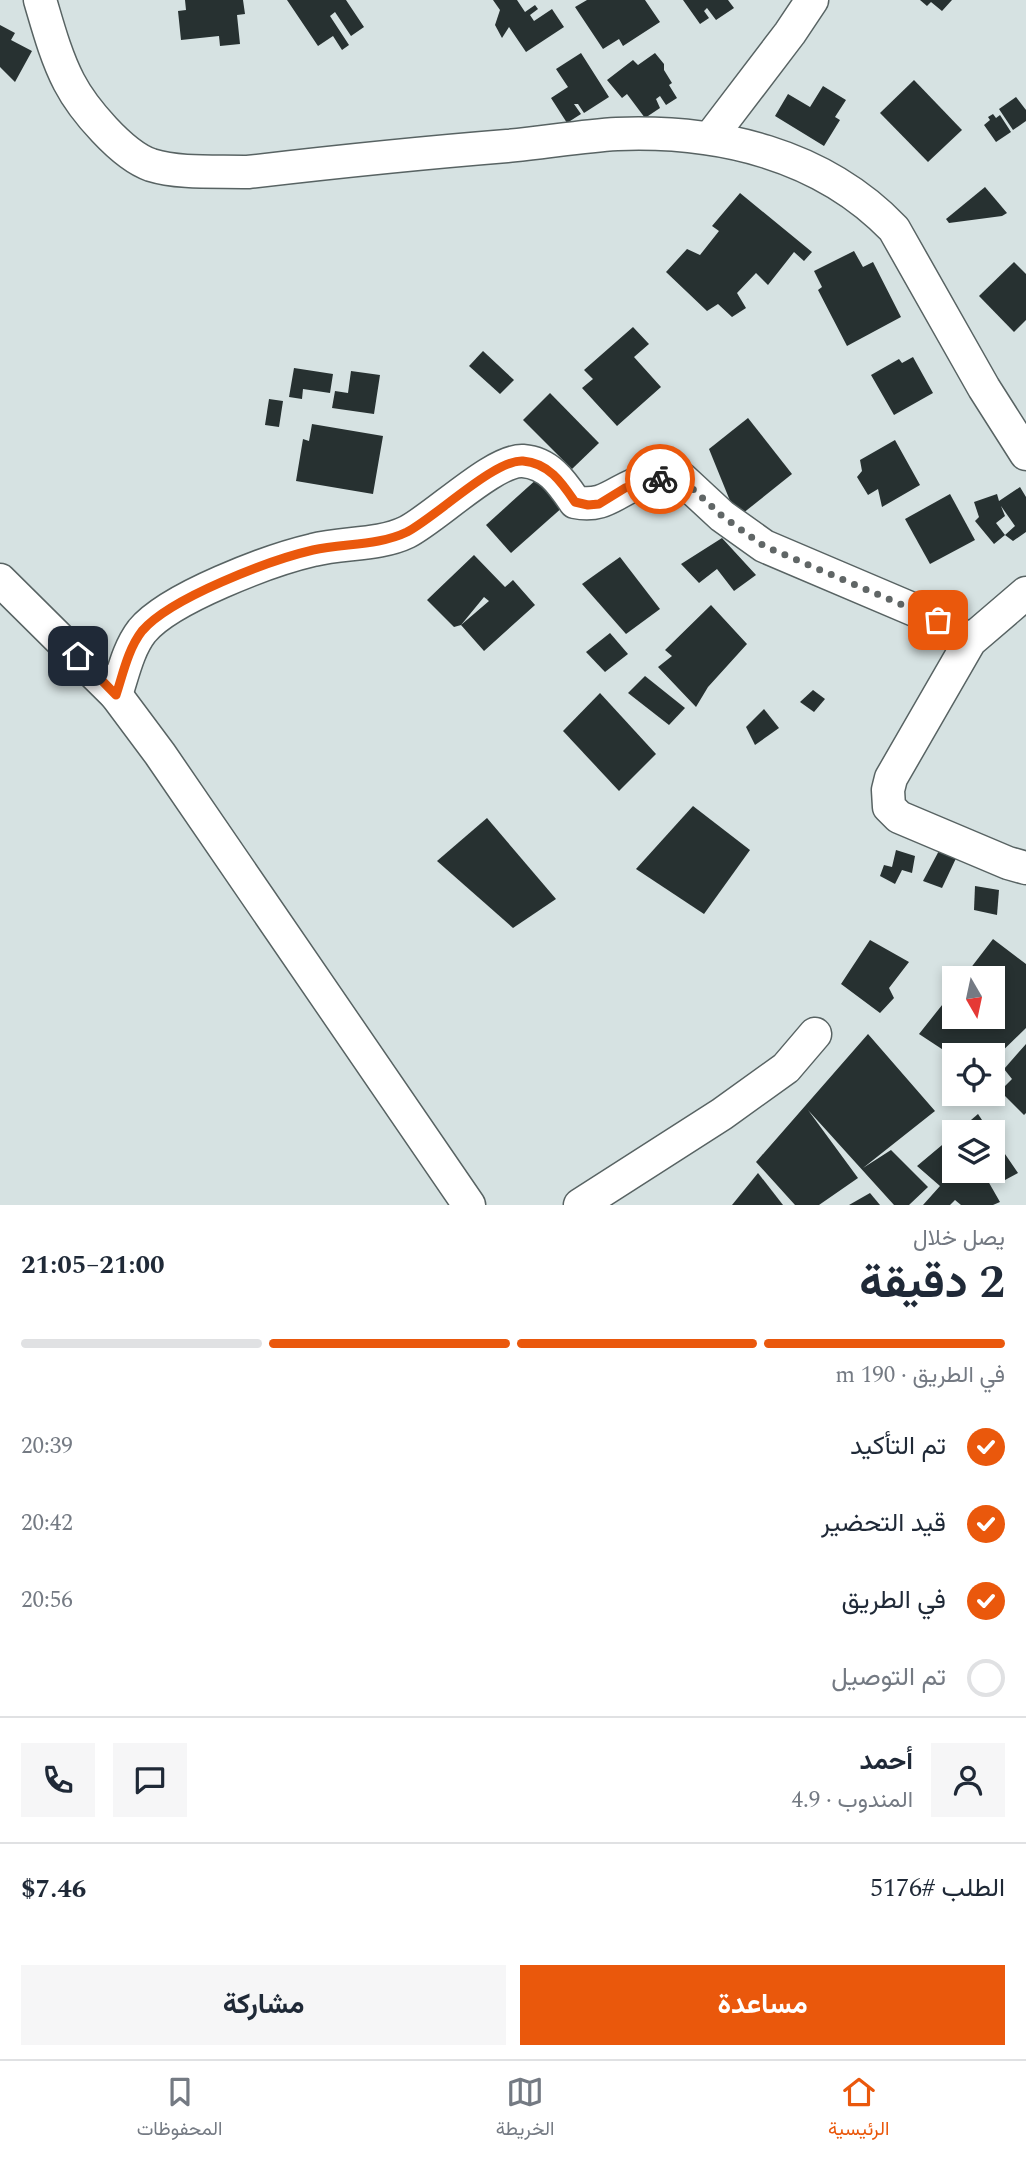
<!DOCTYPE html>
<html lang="ar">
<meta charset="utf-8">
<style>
:root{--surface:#fff;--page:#f6f6f7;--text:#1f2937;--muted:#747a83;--line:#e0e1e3;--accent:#ea580c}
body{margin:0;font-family:Spectral,Vazirmatn,serif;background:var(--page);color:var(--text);direction:rtl;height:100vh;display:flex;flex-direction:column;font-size:26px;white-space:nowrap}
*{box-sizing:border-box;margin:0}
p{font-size:23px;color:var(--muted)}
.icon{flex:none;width:38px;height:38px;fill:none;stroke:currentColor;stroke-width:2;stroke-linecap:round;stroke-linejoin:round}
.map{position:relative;height:1205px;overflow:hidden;direction:ltr}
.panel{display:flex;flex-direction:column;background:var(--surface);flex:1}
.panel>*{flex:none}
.needle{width:46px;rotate:171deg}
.buttons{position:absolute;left:942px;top:966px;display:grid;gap:14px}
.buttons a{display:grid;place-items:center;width:63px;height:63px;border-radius:0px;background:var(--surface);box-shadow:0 4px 10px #0003;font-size:35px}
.pin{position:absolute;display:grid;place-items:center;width:60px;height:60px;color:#fff;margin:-30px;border-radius:14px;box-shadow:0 4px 10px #0006}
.courier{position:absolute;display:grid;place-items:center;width:70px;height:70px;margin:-35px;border:5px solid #ea580c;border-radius:50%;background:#fff;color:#222;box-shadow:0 2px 9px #0007}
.headline em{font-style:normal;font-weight:700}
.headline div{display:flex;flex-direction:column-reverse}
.headline{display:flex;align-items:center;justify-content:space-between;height:119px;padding:0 21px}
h1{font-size:46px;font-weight:700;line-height:52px}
.bar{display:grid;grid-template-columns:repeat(4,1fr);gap:10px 7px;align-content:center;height:84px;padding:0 21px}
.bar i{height:9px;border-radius:5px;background:var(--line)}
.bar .selected{background:var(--accent)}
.bar p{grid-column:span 4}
.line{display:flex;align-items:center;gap:18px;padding:0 21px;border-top:2px solid var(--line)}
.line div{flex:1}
.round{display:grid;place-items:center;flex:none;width:74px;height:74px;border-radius:0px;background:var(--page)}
ol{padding:0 21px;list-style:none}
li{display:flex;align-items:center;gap:21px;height:77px}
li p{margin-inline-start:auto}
li .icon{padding:7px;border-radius:50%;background:var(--accent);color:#fff;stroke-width:4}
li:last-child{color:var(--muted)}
li i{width:38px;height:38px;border:4px solid var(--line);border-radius:50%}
.button{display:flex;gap:14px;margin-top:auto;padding:14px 21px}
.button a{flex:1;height:80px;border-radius:0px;background:var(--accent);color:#fff;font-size:28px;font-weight:700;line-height:80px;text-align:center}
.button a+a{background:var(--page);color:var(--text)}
.dock{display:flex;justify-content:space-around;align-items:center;height:98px;border-top:2px solid var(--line);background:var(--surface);font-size:19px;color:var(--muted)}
.dock a{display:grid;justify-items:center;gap:4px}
.dock .selected{color:var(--accent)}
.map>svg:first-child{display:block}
</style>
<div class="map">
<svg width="1026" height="1205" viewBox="0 0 1026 1205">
<rect width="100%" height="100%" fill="#d6e2e2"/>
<g fill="#273131" fill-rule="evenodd">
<path d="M185 0H243L245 14 237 15 240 44 220 46 219 36 181 40 178 11 186 10Z"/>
<path d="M287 0H346L364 27 351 36 335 12 330 16 349 45 342 50 333 36 318 46Z"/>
<path d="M493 0H517L525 12 535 5 538 9 530 15 534 21 552 9 564 27 526 52 509 27 502 38 495 25 500 10Z"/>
<path d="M587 0H645L660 22 623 46 619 39 603 49 575 7Z"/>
<path d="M683 0H728L734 8 716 20 707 8 704 11 709 18 700 24Z"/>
<path d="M920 0H952L942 11 931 2 927 6Z"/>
<path d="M0 25 15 33 11 40 32 51 15 82 0 67Z"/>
<path d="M581 53 609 97 584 113 578 104H574L581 114 567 123 551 98 568 87 556 69Z"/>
<path d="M655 53 664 64V70L672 83 669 85 677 98 666 105 660 96 656 99 660 108 645 118 627 94 622 98 607 80 633 60 638 65Z"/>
<path d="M914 80 962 130 928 162 880 113Z"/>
<path d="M823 86 846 100 835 117 840 120 824 146 775 116 788 94 810 107Z"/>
<path d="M1016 97 1026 110V121L1013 130 999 109Z"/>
<path d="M993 114 996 118 1000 115 1011 132 996 142 984 125 990 120 988 117Z"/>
<path d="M985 187 1007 213 1002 216 949 223 946 219Z"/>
<path d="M740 193 812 252 804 261 794 252 768 285 756 273 737 293 746 308 732 317 718 304 707 311 666 272 687 249 700 255 719 231 712 226Z"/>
<path d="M854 251 863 267 873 262 901 317 847 346 818 290 822 287 814 271Z"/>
<path d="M1014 262 1026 274V320L1014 332 979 296Z"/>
<path d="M633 327 649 344 634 357 661 387 617 426 582 388 593 379 584 370Z"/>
<path d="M483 351 514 380 500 394 469 366Z"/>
<path d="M913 357 933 393 894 415 871 375 899 359 902 363Z"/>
<path d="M294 368 333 374 330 393 303 389 302 399 289 397Z"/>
<path d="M351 371 380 375 374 414 332 408 335 391 348 393Z"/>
<path d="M550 393 599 443 572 469 523 420Z"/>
<path d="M269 399 283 401 279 427 265 425Z"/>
<path d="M748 418 792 474 737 518 709 449Z"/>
<path d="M312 424 383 436 373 494 296 481 303 439 309 441Z"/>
<path d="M895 440 920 485 882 507 878 489 868 495 857 477 862 471 860 460Z"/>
<path d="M538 478 564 506 511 553 486 525Z"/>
<path d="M1020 487 1026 497V532L1013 541 1005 535 994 544 975 521 979 517 974 502 997 494 999 501ZM1001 506 1015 526 1005 535 996 523 1005 516Z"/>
<path d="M950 494 975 540 930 564 905 519Z"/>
<path d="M722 538 756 575 734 591 717 569 699 583 681 564Z"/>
<path d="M474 555 505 587 513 580 535 605 484 651 461 625 454 627 427 600ZM484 597 489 601 461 625Z"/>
<path d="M620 557 660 609 626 634 582 584Z"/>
<path d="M711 605 747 644 708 687 696 707 658 667 672 656 665 650Z"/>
<path d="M610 633 628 654 605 672 586 652Z"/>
<path d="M645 676 685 708 669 725 628 693Z"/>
<path d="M813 690 825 699 814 712 800 702Z"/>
<path d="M600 693 656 754 619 791 563 731Z"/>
<path d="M764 709 779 728 755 745 746 727Z"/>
<path d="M693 806 750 850 704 914 636 869Z"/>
<path d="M487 818 556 899 513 928 437 861Z"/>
<path d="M942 845 959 852 942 888 923 881Z"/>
<path d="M896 850 915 856 912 873 902 870 895 884 880 876 884 865 892 867Z"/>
<path d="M975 886 999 890 997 915 974 910Z"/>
<path d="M993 939 1026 964V1028L992 1061V1055L954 1057 919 1034 954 990V1017H992V978H963Z"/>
<path d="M870 940 909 962 889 988 894 998 880 1013 841 984Z"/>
<path d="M868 1034 935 1111 863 1168 891 1150 928 1187 909 1205H894L808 1110 858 1178 819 1205H795L756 1162Z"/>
<path d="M1026 1044V1113L1024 1115 1000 1091 1012 1079 1004 1069Z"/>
<path d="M978 1114 990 1132H957Z"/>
<path d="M954 1135V1171H992V1135L1018 1173 1005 1180 995 1171 988 1181 1000 1202 993 1205H961L955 1200 950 1205H923L940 1186 917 1166Z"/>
<path d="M758 1173 783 1205H732Z"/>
<path d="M870 1193 880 1205H849Z"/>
</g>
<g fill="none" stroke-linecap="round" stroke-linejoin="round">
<g stroke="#586363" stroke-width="35">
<g id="minor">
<path d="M40 0C48 27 56 57 69 82 83 109 122 155 151 165 180 174 217 171 248 172 334 162 420 153 507 146 543 143 581 136 617 134 719 130 822 154 894 229L984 388 1026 454"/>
<path d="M710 138 790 33 812 0"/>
<path d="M0 580 116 695 160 754 469 1205"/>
<path d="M1026 593 970 641 891 778 888 790 889 807 899 817 1008 863 1026 868"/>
<path d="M116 695C123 674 128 649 142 631 169 598 270 560 313 550 343 542 378 546 407 532 436 517 495 459 523 461 549 463 562 483 575 502 607 509 618 487 648 480 658 478 671 479 681 478L722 516 764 546 938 620 970 641"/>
<path d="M580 1205 722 1114 786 1068 815 1034"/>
</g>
</g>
<use href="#minor" stroke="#fff" stroke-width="32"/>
</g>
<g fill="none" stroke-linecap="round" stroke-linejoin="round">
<path stroke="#606666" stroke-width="7" stroke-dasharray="0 12.6" d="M660 479 681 478 722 516 764 546 938 620"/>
<path stroke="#ea580c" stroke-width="9" d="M78 656 116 695C123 674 128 649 142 631 170 598 270 560 313 550 343 543 378 546 407 532 436 517 495 459 523 461 549 463 562 483 575 502L588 505 599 504 625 488 648 480 660 479"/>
</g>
</svg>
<div class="buttons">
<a><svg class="needle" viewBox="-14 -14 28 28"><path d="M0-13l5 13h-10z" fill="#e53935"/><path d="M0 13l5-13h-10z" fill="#747a83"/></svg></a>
<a><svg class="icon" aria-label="locate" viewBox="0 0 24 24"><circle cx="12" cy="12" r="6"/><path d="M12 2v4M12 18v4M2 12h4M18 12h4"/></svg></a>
<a><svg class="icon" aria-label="layers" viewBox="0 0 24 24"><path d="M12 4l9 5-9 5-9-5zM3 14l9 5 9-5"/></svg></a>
</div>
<div class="pin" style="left:938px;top:620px;background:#ea580c"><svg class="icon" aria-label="bag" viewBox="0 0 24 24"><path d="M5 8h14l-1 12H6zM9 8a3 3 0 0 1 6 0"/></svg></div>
<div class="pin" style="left:78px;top:656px;background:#1f2937"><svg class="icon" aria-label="home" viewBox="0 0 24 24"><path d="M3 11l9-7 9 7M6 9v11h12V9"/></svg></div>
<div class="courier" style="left:660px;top:479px"><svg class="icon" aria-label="bike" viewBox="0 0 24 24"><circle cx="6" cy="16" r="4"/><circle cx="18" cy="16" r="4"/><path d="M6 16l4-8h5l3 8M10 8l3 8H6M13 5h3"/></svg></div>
</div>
<section class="panel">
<div class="headline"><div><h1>2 دقيقة</h1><p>يصل خلال</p></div><em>21:00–21:05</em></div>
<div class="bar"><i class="selected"></i><i class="selected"></i><i class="selected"></i><i></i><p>في الطريق · 190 m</p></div>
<ol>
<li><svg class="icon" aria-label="check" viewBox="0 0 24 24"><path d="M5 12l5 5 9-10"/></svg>تم التأكيد<p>20:39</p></li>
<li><svg class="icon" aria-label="check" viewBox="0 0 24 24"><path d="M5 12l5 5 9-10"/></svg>قيد التحضير<p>20:42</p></li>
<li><svg class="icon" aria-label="check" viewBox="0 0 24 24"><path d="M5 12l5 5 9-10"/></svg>في الطريق<p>20:56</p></li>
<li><i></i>تم التوصيل</li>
</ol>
<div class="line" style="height:126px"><a class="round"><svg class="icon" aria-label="person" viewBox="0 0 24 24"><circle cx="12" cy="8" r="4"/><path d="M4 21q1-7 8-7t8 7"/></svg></a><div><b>أحمد</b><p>المندوب · 4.9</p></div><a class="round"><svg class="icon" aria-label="chat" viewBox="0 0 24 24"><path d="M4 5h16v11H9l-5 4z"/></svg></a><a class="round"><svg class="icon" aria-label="phone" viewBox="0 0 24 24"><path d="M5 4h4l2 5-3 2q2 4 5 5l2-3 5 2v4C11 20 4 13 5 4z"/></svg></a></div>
<div class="line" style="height:91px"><div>الطلب #5176</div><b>$7.46</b></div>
<div class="button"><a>مساعدة</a><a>مشاركة</a></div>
</section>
<nav class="dock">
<a class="selected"><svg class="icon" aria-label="home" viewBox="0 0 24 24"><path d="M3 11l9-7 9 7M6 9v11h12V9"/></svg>الرئيسية</a>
<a><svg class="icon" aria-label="map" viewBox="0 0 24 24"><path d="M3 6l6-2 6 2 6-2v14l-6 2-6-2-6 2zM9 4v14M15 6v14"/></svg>الخريطة</a>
<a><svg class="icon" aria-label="saved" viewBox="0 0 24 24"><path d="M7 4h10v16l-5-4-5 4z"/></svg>المحفوظات</a>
</nav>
